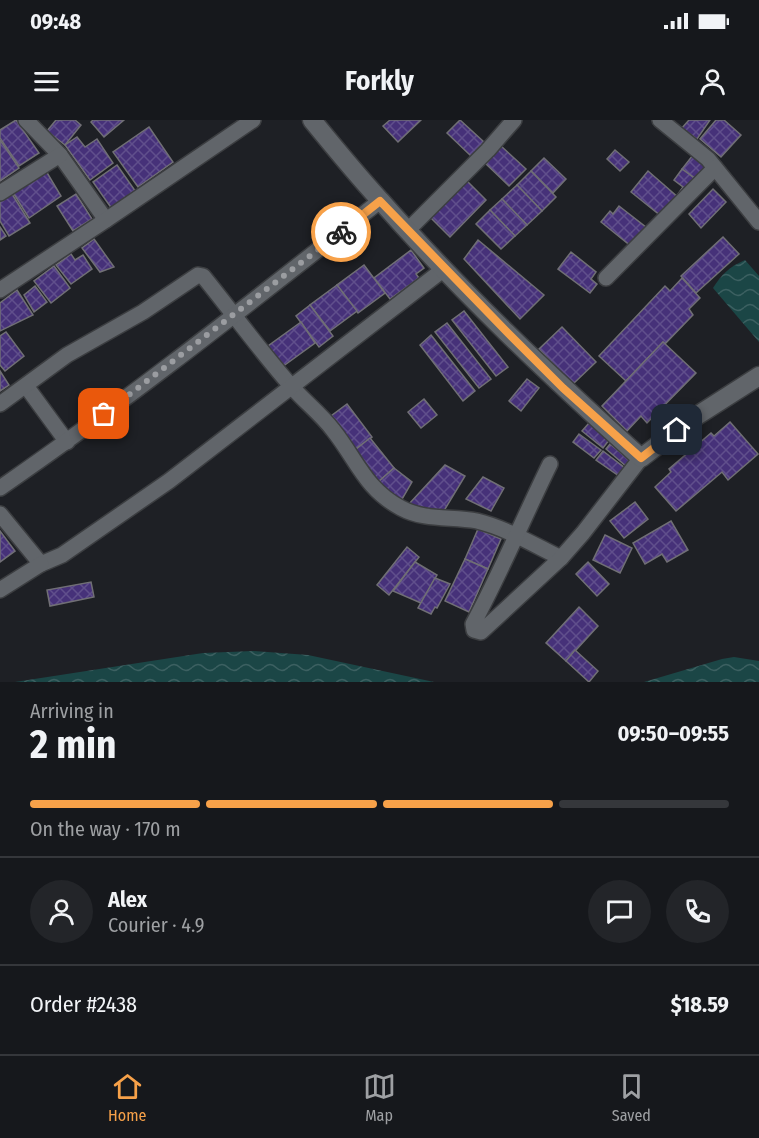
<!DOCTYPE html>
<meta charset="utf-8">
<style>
:root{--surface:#16181c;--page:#232529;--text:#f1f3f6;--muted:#9ea0a3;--line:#35373b;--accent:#f7a149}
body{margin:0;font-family:"Fira Sans Condensed",sans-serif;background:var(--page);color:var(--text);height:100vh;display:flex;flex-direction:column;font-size:22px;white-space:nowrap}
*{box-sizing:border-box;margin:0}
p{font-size:20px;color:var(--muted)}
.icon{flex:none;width:33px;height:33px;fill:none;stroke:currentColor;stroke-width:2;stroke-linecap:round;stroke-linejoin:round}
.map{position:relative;height:562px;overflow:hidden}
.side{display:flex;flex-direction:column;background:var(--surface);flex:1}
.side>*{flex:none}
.pin{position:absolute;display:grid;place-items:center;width:51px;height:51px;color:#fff;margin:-26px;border-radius:12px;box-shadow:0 3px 9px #0006}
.courier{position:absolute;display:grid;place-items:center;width:60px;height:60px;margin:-30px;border:4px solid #f7a149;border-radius:50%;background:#fff;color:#222;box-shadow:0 2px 8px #0007}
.headline em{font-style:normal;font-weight:700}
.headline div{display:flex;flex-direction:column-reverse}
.headline{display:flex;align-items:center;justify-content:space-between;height:102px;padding:0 30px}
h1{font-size:39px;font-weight:700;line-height:45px}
.bar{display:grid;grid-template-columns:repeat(4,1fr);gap:9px 6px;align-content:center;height:72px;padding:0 30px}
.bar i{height:8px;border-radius:4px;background:var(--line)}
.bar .on{background:var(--accent)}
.bar p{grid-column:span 4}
.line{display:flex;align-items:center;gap:15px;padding:0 30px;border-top:2px solid var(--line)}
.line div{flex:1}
.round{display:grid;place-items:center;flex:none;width:63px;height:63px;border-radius:32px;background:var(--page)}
.status{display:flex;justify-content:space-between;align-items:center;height:42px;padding:0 30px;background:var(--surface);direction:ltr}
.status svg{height:16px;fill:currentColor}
header{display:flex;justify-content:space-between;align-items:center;height:78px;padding:0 30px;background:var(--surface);font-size:27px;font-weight:700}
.dock{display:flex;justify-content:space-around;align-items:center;height:84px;border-top:2px solid var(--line);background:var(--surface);font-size:16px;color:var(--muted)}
.dock a{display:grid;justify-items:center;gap:3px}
.dock .on{color:var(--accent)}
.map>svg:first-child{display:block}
</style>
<div class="status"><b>09:48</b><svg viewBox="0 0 49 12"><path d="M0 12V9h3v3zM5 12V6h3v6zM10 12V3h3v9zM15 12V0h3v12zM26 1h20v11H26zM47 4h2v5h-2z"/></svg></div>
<header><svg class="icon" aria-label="menu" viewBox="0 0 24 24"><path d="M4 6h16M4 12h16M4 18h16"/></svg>Forkly<svg class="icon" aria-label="person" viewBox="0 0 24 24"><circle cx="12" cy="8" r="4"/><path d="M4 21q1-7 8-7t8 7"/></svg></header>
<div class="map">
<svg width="759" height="562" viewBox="0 0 759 562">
<defs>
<pattern id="water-waves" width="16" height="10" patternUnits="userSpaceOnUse" patternTransform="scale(1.5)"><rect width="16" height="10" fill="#1b4646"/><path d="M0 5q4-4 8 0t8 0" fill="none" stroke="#3c6061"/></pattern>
<pattern id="building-cross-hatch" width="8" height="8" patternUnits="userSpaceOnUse" patternTransform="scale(1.5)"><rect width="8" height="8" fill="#463179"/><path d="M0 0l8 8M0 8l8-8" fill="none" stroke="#604f8c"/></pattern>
</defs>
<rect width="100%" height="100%" fill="#1e2025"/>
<g fill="url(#water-waves)">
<path d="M745 140 759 156V222L713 168C722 154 729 147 745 140Z"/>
<path d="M253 531 308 535 434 562H15L203 533Z"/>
<path d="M734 537 759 541V562H644L722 539Z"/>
</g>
<g fill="url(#building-cross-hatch)" stroke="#706f75" stroke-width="1.5">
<path d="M16 0 39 33 19 46 0 18V10Z"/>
<path d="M56 0H75L81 5 65 25 47 11Z"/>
<path d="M93 0H124L104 17 91 2Z"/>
<path d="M390 0H421L398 22 383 6Z"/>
<path d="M460 0 484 22 471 36 447 13Z"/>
<path d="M689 0H710L697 19 682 8Z"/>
<path d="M716 0H724L741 15 721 37 700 19Z"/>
<path d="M149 7 173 42 138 67 113 32Z"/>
<path d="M77 17 85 27 97 19 113 43 90 60 65 25Z"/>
<path d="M0 20 19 48 0 61Z"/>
<path d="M501 26 526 49 509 66 486 44Z"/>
<path d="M615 30 629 42 620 51 607 39Z"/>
<path d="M693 35 708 46 697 60 682 49Z"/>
<path d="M544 38 566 59 553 73 531 51Z"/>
<path d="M117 45 136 72 112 89 93 62Z"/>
<path d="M682 49 697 60 683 78 678 74 683 67 674 60Z"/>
<path d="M46 51 61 76 29 98 12 71Z"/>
<path d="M531 51 556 77 542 91 517 65Z"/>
<path d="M648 51 679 78 661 96 631 72Z"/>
<path d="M466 60 486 80 450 117 430 97Z"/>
<path d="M517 65 542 91 527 105 502 79Z"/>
<path d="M713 69 726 82 701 108 689 94Z"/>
<path d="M12 74 30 103 9 116 0 101V81Z"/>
<path d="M76 74 92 99 73 111 57 86Z"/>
<path d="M502 79 527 105 515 116 490 90Z"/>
<path d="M619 86 647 108 632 127 601 102 610 91 613 94Z"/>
<path d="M490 90 515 116 501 129 476 104Z"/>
<path d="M0 107 6 116 0 120Z"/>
<path d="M723 117 739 134 696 173 681 156Z"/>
<path d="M94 119 114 147 100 152 82 128Z"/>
<path d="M478 120 544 175 520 199 464 139Z"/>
<path d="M411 130 424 148 416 154 419 158 390 179 374 158Z"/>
<path d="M571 132 596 152 591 159 597 164 590 173 558 149Z"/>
<path d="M71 134 75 140 83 135 92 149 71 164 56 145Z"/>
<path d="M364 145 385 173 358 193 337 165Z"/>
<path d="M54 146 70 168 51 183 34 161Z"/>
<path d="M682 158 700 178 689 189 693 195 665 224 663 222 626 261 599 236 665 166 670 171Z"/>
<path d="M337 165 357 191 330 211 310 185Z"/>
<path d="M35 166 47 182 34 192 24 175Z"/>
<path d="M17 170 33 195 0 211V183Z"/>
<path d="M310 185 333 216 319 227 296 196Z"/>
<path d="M464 191 508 247 496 256 452 200Z"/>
<path d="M301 202 315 223 282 247 268 226Z"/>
<path d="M447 203 491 259 479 268 435 212Z"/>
<path d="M562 207 596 242 573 264 539 229Z"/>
<path d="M6 212 24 236 5 251 0 245V216Z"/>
<path d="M431 215 475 271 463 281 420 225Z"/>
<path d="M663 222 696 253 647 303 641 296 627 311 602 286Z"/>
<path d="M0 251 9 265 0 271Z"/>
<path d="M527 259 539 268 521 291 509 281Z"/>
<path d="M424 279 437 295 421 308 408 292Z"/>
<path d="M347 284 372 317 356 329 331 296Z"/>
<path d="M730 302 758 334 728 360 722 352 676 391 655 367 671 352 669 349 711 313 714 316Z"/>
<path d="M589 303 609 320 603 328 582 311Z"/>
<path d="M579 314 601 330 594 338 573 322Z"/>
<path d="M370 318 394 348 377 363 355 330Z"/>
<path d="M610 324 632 342 627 347 606 329Z"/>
<path d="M603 331 625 348 619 356 596 340Z"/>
<path d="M445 345 465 356 442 394 408 385Z"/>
<path d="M394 348 412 362 401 381 377 363Z"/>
<path d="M483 357 504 368 491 391 466 379Z"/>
<path d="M635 382 648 399 624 418 610 401Z"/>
<path d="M671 401 688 430 667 442 662 434 645 444 633 423Z"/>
<path d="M478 409 501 419 488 449 465 439Z"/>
<path d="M0 411 15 431 0 442Z"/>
<path d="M605 415 632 428 620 453 593 440Z"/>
<path d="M407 427 419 437 389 475 377 465Z"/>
<path d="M465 439 488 449 469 492 445 481Z"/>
<path d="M415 442 437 455 421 483 393 471Z"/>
<path d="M588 442 609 464 597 476 576 454Z"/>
<path d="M435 458 450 464 437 488 435 487 431 494 418 488Z"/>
<path d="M91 462 94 477 50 486 47 470Z"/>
<path d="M579 487 598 506 566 541 546 523Z"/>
<path d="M575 530 598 551 589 562 566 541Z"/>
</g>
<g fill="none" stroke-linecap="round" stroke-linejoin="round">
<g stroke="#3c3e41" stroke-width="18">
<g id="minor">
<path d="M26 0 60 35 106 100"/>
<path d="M660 0 708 39 759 102"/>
<path d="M0 73 60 35"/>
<path d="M408 110 488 30 514 0"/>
<path d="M606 158 715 48"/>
<path d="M0 170 106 100 253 0"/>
<path d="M26 266 67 322"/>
<path d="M0 284 67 235 143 192 198 155 203 156C233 193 261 232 292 267 305 282 321 294 333 310 357 340 365 369 401 388 425 401 452 396 477 401 506 408 534 425 561 438"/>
<path d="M550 344C524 397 501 452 473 504L474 510 481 512 561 438 583 413 641 338"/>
<path d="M0 368C131 278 255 179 380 81"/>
<path d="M0 394 41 444 62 435 169 361 444 149"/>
<path d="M0 470 41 444"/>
</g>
</g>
<g stroke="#3c3e41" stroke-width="21">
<path id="tertiary" d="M312 0C334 27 356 54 380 80 461 172 550 256 641 338L695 297 759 256"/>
</g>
<use href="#minor" stroke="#61656a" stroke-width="15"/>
<use href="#tertiary" stroke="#61656a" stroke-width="18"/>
</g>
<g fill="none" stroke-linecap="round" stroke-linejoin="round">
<path stroke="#9b9da1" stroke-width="6" stroke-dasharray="0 10.8" d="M104 294 341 112"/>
<path stroke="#f7a149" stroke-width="8" d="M341 112 380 81 506 211 563 268 641 338 677 310"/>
</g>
</svg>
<div class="pin" style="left:104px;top:294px;background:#ea580c"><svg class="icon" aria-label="bag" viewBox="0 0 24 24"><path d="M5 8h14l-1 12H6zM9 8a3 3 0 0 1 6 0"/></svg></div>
<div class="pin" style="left:677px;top:310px;background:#1f2937"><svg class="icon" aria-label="home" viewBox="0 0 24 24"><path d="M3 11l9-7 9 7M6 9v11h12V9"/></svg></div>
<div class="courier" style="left:341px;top:112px"><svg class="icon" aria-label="bike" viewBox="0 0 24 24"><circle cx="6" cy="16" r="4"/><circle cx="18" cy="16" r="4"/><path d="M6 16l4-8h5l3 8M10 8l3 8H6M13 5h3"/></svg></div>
</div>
<section class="side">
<div class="headline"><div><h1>2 min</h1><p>Arriving in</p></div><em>09:50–09:55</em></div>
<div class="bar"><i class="on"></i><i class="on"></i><i class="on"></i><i></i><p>On the way · 170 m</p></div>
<div class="line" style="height:108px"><a class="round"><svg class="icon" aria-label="person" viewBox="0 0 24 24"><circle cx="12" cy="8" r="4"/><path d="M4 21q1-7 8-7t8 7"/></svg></a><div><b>Alex</b><p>Courier · 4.9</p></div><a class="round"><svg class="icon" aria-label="chat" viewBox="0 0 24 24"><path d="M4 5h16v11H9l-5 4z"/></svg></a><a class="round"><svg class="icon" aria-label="phone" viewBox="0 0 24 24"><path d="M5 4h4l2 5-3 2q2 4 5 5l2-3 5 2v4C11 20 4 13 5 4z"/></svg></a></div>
<div class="line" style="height:78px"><div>Order #2438</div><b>$18.59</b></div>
</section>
<nav class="dock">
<a class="on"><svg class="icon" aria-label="home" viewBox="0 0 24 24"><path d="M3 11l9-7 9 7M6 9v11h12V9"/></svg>Home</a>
<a><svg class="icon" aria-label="map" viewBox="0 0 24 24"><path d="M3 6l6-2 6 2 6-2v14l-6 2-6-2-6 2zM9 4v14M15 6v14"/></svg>Map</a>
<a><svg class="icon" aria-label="saved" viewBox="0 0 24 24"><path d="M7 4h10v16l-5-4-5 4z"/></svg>Saved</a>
</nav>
